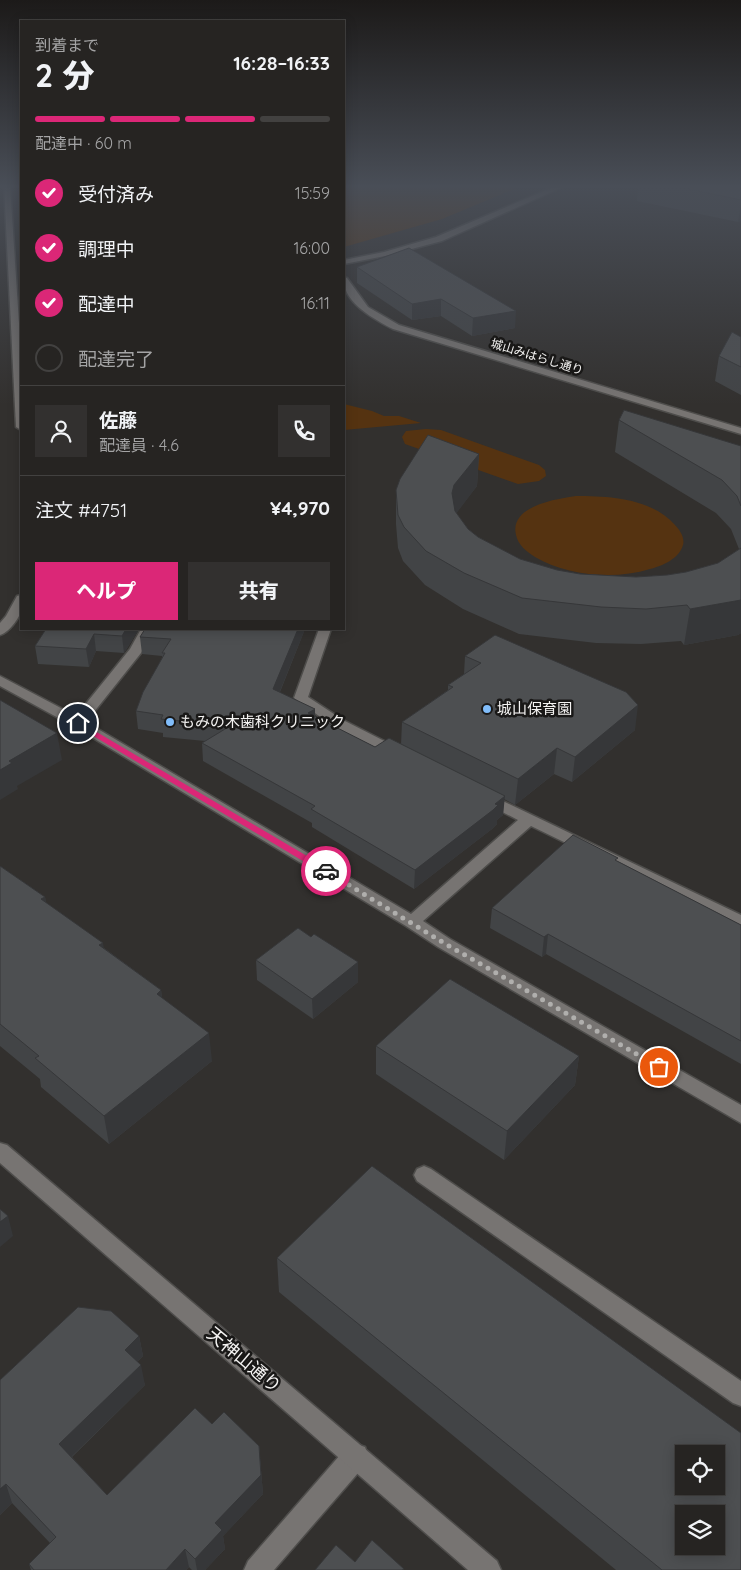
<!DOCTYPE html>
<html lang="ja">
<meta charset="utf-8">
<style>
:root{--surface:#262422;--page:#32302f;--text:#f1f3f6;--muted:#a4a4a5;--line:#424140;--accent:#db2777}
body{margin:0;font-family:Quicksand,"Noto Sans JP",sans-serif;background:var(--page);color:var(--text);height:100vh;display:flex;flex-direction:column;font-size:19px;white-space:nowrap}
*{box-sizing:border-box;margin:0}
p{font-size:16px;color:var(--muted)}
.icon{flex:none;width:28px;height:28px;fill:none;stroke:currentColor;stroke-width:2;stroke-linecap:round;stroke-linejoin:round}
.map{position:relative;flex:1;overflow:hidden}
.side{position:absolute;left:20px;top:20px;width:325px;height:610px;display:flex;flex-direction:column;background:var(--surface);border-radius:0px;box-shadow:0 2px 12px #0003,0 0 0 1px var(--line)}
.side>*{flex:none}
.fabs{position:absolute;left:675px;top:1445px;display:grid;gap:10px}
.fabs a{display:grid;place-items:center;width:50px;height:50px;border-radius:0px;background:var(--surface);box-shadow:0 2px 12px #0003,0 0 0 1px var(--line);font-size:25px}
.pin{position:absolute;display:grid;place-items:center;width:42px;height:42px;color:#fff;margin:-21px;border:2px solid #fff;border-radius:50%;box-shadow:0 1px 5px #0007}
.courier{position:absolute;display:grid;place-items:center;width:50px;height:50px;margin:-25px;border:4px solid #db2777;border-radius:50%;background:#fff;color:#222;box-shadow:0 1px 6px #0007}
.head em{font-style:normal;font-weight:800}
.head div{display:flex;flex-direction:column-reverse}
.head{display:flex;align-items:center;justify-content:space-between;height:85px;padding:0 15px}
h1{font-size:32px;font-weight:800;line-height:38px}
.bar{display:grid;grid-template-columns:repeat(4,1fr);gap:8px 5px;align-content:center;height:60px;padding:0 15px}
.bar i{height:6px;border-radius:4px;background:var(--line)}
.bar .selected{background:var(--accent)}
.bar p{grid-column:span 4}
.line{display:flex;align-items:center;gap:12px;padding:0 15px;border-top:1px solid var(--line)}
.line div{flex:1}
.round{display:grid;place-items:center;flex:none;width:52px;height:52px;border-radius:0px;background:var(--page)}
ol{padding:0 15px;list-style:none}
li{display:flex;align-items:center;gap:15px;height:55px}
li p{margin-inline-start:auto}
li .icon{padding:5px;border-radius:50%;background:var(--accent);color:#fff;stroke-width:4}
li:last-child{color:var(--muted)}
li i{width:28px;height:28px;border:2px solid var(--line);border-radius:50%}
.cta{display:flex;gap:10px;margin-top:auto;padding:10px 15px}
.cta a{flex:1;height:58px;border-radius:0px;background:var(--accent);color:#fff;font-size:20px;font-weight:800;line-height:58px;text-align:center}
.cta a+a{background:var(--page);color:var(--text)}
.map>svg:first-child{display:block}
</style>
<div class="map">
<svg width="741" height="1570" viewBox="0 0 741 1570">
<rect width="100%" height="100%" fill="#32302e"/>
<g fill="#531">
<path d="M344 185H524L442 219 344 247Z"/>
<path d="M344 404 372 411 384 416H399L421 423 344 430Z"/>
<path d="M426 429 441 430 539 465 545 470 546 476 539 481 518 484 405 444 402 437 406 431Z"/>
<path d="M576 496C609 496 651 498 675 525 680 530 685 538 683 545 679 559 662 566 650 569 614 580 568 576 535 557 527 552 518 545 516 535 509 506 556 499 576 496Z"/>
</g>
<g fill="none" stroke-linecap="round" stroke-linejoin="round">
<g stroke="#4e4d4b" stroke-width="3">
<g id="street">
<path d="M141 629H153L141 653 86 722 411 914 518 820 481 801 478 798 481 795 486 793 741 915V928L531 826 423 921 450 939 741 1105V1123L438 947 406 926 73 726 0 686V676L76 716 130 649Z"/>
<path d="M319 629H331L308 697 343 720 402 750 404 753 402 756H392L333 726 294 698Z"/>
<path d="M424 1166 431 1169 741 1381V1406L733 1403 417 1181 414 1175 417 1169Z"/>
<path d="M356 1444 365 1447 368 1456 365 1465 274 1570H244L248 1561 347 1447Z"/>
</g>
</g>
<g stroke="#4e4d4b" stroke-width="3">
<g id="secondary">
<path d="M4 185H10L21 354V430L16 427Z"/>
<path d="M558 185H567L442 241 385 256 344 264V260L384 252 436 237Z"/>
<path d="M344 278H347L368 307 399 325 741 428V434L393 329C374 319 342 302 344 278Z"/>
<path d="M21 595C21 600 22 607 21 611 19 619 8 633 0 635V623L6 616 17 596Z"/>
<path d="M0 1143 7 1145 497 1561 501 1570H468L0 1163Z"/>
</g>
</g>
<use href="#street" fill="#777472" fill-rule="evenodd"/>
<use href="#secondary" fill="#777472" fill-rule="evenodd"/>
</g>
<g fill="#424446">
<path d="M638 185H741V221L738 222 637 201Z"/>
<path d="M357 267 515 328 472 336 441 316 412 320 357 283Z"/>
<path d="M741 337V395L715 381 719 356Z"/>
<path d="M619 420 741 446V633L738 635 684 645 681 641 641 644 596 643 519 634 463 609 425 585 403 561 398 548 396 524V490L479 454 477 486 456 513 468 529 478 537 520 559 557 570 580 574 636 577 667 575 686 572 718 563 739 549 731 529 716 513 615 452Z"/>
<path d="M46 629H139L124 653 96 651 89 667 38 664 35 646Z"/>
<path d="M305 629 280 692 315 717 375 747 401 745 402 722 448 690V685L464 674 465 656 635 730 572 782 554 774 515 805 504 799 503 815 497 820V824L492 829 414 889 312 827V823L203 761 202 743 205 741 163 737V733L138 729 136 711 162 658V656L142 654 140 637Z"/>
<path d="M617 861 741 925V1064L546 954 542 957 490 928 492 908Z"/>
<path d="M0 866 45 897 46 903 104 948 161 990 162 998 212 1061 109 1144 41 1087 40 1079 0 1046Z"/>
<path d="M256 960 358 962V982L313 1019 257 980Z"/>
<path d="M376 1046 579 1056 575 1085 504 1160 376 1074Z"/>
<path d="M277 1258 741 1570H616L279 1292Z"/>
<path d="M139 1336 143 1356 137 1362 145 1385 72 1457 107 1495 212 1424 259 1446 263 1494 223 1536 225 1549 205 1570H192L189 1567 186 1570H31L29 1564 50 1543 12 1503 0 1515V1380Z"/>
</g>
<g fill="#363739">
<path d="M741 204V221L738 222Z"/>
<path d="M441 299V316L412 320V304Z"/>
<path d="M516 311 515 328 472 336 473 318Z"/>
<path d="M479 454 477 486 453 518 452 493 454 485Z"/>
<path d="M741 600V633L738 635 684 645 690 609Z"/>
<path d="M126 629H139L124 653 122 636Z"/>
<path d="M298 629H305L274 706 273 689Z"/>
<path d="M94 634 96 651 89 667 86 649Z"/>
<path d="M638 705 635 730 572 782 575 757Z"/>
<path d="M315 709V727L308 713Z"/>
<path d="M57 733 62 760 17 786 18 789 0 800V770L9 761Z"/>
<path d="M557 748 554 774 515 805 518 779Z"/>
<path d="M505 796 503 815 497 820V824L492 829 414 889 415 870Z"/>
<path d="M45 897 50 924 41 899Z"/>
<path d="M548 934 546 954 542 957 544 937Z"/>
<path d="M103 943 108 971 99 945Z"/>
<path d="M358 962V982L313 1019 312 999Z"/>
<path d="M161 990 165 1018 157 994Z"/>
<path d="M209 1033 212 1061 109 1144 104 1116Z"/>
<path d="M579 1056 575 1085 504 1160 507 1131Z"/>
<path d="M8 1216 13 1236 0 1247V1222Z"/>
<path d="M139 1336 143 1356 129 1369 125 1350Z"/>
<path d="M141 1365 145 1385 65 1463 59 1444Z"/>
<path d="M259 1446 263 1494 223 1536 225 1549 205 1570H197L195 1559Z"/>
<path d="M6 1484 12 1503 0 1515V1489Z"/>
<path d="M185 1549 189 1567 186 1570H166Z"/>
</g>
<g fill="#4d4f51" stroke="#363739" fill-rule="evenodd">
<path d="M669 185H741V200Z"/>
<path d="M409 248 516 311 473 318 441 299 412 304 357 267Z"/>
<path d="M732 332 741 337V367L719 356Z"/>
<path d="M624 410 741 446V506L737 496 722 480 619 420Z"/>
<path d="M428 435 479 454 454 485 452 493 455 511 468 529 478 537 520 559 557 570 580 574 636 577 667 575 686 572 718 563 741 548V600L690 609 687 605 646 609 601 607 522 598 464 573 426 551 404 527 398 515 396 490 400 479Z"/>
<path d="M46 629H126L122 636 94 634 86 649 35 646Z"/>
<path d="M145 629H298L273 689 315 709 308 713 375 747 389 738 505 796 495 804 498 805 493 810 415 870 311 809 315 806 202 743 230 726 161 719 163 715 136 711 143 692 165 653H162L171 639 140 637Z"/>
<path d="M495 635 626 692 638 705 575 757 557 748 518 779 402 722 453 687 448 685 481 663 465 656Z"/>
<path d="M0 700 57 733 9 761 12 763 0 770Z"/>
<path d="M573 835 618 858 615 860 741 925V1041L548 934 544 937 492 908Z"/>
<path d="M0 866 45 897 41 899 103 943 99 945 161 990 157 994 209 1033 104 1116 35 1058 39 1056 0 1024Z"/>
<path d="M298 928 311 937 314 934 358 962 312 999 256 960Z"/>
<path d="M450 979 579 1056 507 1131 376 1046Z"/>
<path d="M372 1166 741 1433V1570H662L277 1258ZM684 1454H716V1486H684ZM684 1514H716V1546H684Z"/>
<path d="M0 1209 8 1216 0 1222Z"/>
<path d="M78 1307 111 1311 139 1336 125 1350 141 1365 59 1444 107 1495 195 1408 212 1424 224 1412 259 1446 261 1475 215 1523 222 1530 195 1559 185 1549 166 1570H34L29 1564 56 1537 6 1484 0 1489V1380Z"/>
<path d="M372 1540 404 1569 402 1570H315L336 1545 355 1562Z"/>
</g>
<linearGradient id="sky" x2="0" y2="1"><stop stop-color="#1c1a19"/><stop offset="0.46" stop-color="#494e57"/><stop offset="1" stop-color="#494e57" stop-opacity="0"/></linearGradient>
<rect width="741" height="405" fill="url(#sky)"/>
<path fill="#db2777" d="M78 721 329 869 331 871 329 873H323L75 725V722Z"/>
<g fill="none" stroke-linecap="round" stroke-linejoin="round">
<path stroke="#b0afad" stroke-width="5" stroke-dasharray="0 9" d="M326 871 444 943 659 1067"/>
</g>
<g fill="#81bdfa" stroke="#191817" stroke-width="2">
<circle cx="487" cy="709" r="5"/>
<circle cx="170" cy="722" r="5"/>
</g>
<g text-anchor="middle" stroke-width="5" stroke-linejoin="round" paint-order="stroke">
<g font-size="12" fill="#f4f3f2" stroke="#191817">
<text transform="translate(537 357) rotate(17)" y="4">城山みはらし通り</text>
</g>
<g font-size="15" fill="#f4f3f2" stroke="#191817" text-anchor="start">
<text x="497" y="714">城山保育園</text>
<text x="180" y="727">もみの木歯科クリニック</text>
</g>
<g font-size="18" fill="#f4f3f2" stroke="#191817">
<text transform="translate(244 1360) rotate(40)" y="6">天神山通り</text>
</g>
</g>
</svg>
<div class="fabs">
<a><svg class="icon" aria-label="locate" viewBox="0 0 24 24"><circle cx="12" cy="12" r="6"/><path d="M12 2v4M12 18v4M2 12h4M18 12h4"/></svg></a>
<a><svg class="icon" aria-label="layers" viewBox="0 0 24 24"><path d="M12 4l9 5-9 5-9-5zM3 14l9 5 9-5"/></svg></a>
</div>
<div class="pin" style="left:659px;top:1067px;background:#ea580c"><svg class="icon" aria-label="bag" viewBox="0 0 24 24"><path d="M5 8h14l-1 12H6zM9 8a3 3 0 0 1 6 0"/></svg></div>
<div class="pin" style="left:78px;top:723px;background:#1f2937"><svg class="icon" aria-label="home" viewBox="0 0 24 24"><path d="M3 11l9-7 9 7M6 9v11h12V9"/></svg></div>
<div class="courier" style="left:326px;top:871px"><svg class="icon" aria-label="car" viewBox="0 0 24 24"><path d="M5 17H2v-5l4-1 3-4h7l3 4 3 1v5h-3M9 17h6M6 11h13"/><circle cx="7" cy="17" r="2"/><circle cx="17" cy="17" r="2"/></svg></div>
<section class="side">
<div class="head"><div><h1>2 分</h1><p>到着まで</p></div><em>16:28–16:33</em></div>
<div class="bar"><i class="selected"></i><i class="selected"></i><i class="selected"></i><i></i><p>配達中 · 60 m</p></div>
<ol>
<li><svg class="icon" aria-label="check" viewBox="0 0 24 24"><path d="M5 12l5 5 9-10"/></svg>受付済み<p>15:59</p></li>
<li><svg class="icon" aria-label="check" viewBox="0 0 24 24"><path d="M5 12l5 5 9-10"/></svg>調理中<p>16:00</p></li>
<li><svg class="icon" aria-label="check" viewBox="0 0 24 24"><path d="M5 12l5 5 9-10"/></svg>配達中<p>16:11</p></li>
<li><i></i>配達完了</li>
</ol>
<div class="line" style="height:90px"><a class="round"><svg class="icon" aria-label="person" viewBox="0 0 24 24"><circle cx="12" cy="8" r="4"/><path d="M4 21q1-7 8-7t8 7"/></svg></a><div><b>佐藤</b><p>配達員 · 4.6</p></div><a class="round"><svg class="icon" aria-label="phone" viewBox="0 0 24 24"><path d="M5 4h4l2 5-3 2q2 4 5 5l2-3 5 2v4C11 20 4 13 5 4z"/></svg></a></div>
<div class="line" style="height:65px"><div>注文 #4751</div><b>¥4,970</b></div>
<div class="cta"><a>ヘルプ</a><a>共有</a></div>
</section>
</div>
